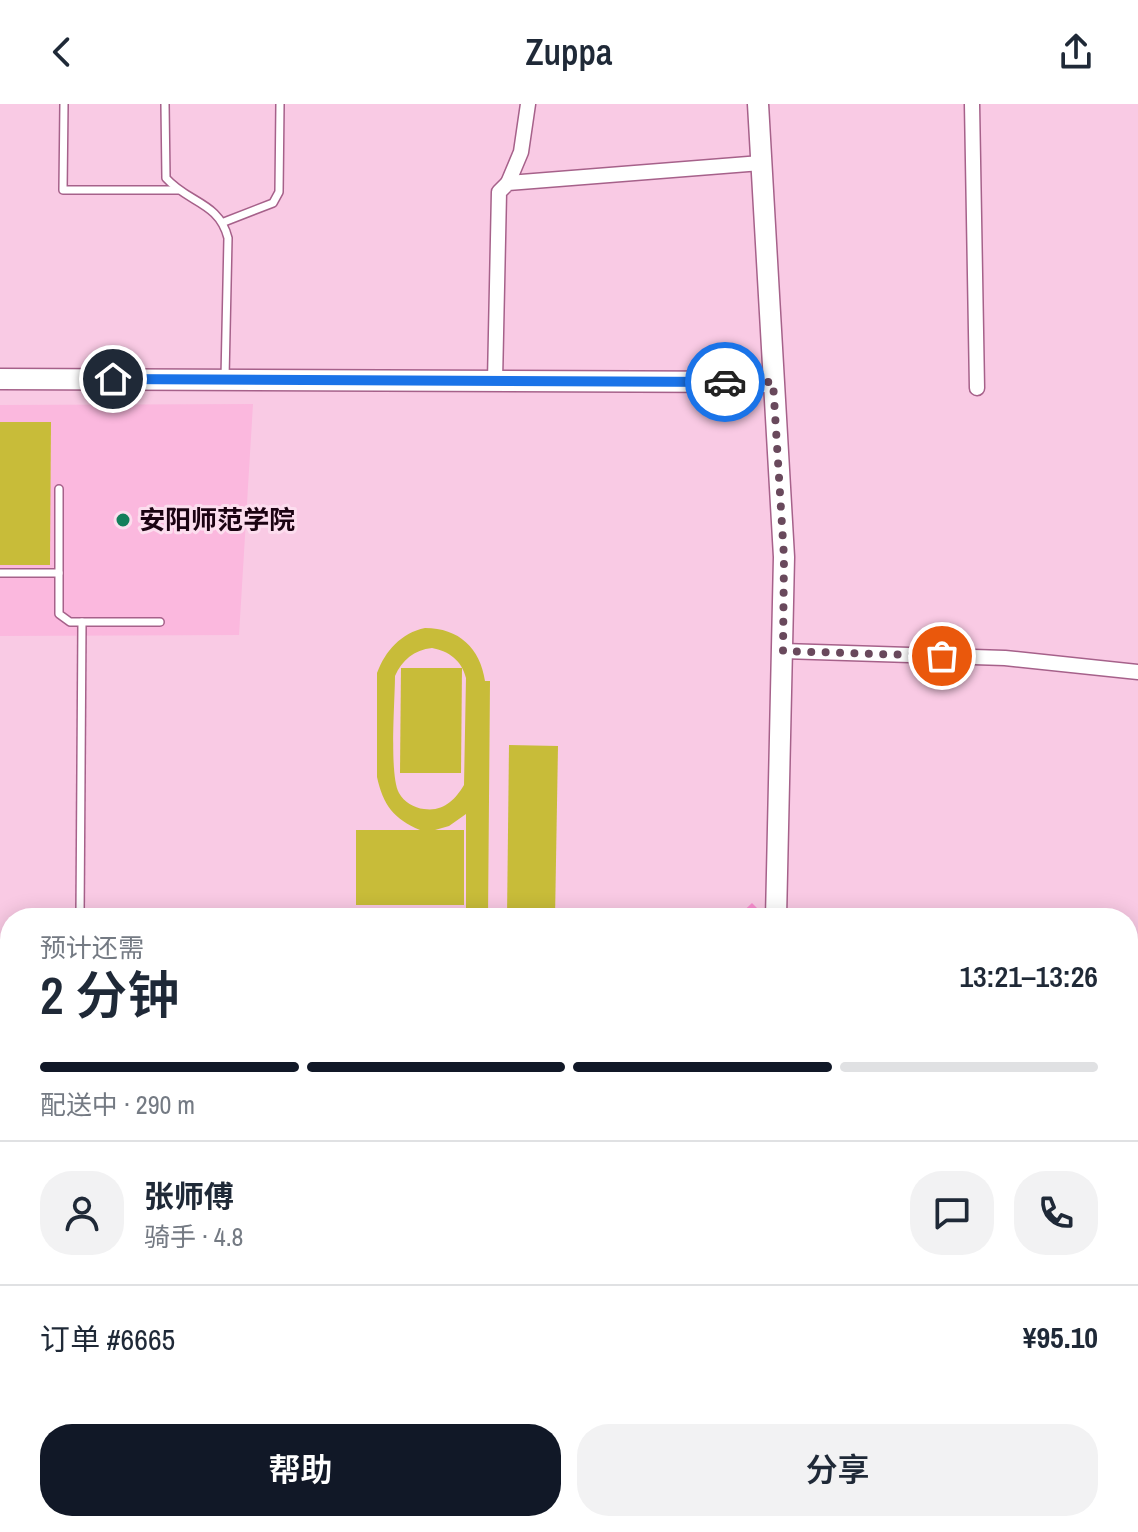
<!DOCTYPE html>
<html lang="zh">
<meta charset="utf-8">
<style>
:root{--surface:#fff;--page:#f2f2f3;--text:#1f2937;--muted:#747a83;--line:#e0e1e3;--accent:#111827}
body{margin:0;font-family:"Archivo Narrow","Noto Sans SC",sans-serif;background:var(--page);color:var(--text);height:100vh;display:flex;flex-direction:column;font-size:30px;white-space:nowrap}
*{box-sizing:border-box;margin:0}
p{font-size:26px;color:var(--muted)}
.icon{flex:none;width:44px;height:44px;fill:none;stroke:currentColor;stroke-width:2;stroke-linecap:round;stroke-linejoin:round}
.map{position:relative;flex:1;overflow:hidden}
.sheet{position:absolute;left:0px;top:804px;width:1138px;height:624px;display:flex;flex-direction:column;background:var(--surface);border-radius:32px 32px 0 0;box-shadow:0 4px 20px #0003}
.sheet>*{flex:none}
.pin{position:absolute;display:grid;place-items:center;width:68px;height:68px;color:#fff;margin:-34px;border:4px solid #fff;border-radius:50%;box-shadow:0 2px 8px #0007}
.courier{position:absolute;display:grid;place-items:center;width:80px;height:80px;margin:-40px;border:6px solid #1a73e8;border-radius:50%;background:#fff;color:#222;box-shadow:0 2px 10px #0007}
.overview em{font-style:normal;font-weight:600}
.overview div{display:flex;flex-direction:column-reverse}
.overview{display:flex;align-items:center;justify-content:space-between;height:136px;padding:0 40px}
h1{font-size:52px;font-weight:600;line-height:60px}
.bar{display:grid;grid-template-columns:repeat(4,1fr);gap:12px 8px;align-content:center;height:96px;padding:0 40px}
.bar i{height:10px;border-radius:6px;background:var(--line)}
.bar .active{background:var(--accent)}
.bar p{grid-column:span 4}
.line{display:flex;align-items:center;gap:20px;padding:0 40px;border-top:2px solid var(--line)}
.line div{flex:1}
.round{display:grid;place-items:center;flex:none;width:84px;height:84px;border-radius:32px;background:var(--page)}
.cta{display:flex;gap:16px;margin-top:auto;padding:16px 40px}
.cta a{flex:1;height:92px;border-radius:32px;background:var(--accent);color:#fff;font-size:32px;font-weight:600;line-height:92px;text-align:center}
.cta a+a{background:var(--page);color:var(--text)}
header{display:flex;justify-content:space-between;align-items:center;height:104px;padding:0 40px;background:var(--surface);font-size:36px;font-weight:600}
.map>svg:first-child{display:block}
</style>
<header><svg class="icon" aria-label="back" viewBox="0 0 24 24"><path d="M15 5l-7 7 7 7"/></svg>Zuppa<svg class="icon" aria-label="share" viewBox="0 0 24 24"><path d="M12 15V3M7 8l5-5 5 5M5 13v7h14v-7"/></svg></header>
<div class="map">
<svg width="1138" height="1428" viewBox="0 0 1138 1428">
<rect width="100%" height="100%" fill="#f9cae4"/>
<g fill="#fbb8de">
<path d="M253 300 239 531 0 532V301Z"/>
<rect x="0" y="977" width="10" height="133"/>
<path d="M246 1418H499L500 1428H246Z"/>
</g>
<g fill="#c8bc39" fill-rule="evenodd">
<path d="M0 318H51L50 461H0Z"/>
<path d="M425 524C459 524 480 544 485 577H490L488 814H466V710L449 722 435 726H464V801H356V726H420C394 715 383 701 377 673V569C385 547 401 529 425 524ZM432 544C449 547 462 557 466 574L464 681C455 696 443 708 424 705 414 704 404 698 399 689 389 671 395 597 395 572 402 556 414 546 432 544Z"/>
<path d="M401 564H462L461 669H400Z"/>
<path d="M509 641 558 642 555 814H507Z"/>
</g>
<path fill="#f98dcf" d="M752 799 763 810V814H736Z"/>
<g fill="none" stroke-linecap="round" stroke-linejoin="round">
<g stroke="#a6618a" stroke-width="10">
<g id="lane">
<path d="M64 0 63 86H178"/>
<path d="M165 0 166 74C188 99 219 98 228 134L225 274"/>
<path d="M224 118 273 99 279 88 280 0"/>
<path d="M59 385V510L70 518H160"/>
<path d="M0 469H59"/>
<path d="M80 814 82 518"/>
<path d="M1057 1418V1428"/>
</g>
</g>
<g stroke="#a6618a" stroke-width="17">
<g id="street">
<path d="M972 0 977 284"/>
<path d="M508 79 521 48 528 0"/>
<path d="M495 277 499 88 508 79 761 59"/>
<path d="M783 547 1005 554 1138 568"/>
<path d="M0 1116H10"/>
<path d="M1128 1132H1138"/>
<path d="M0 1281H10"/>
<path d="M1128 1298H1138"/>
<path d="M151 1428V1418"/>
</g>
</g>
<g stroke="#a6618a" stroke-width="23">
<g id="secondary">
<path d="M758 0 784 453 776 814"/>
<path d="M0 275 773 278"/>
<path d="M814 1418V1428"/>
</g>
</g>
<g stroke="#a6618a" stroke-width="25">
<g id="primary">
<path d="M0 898H10"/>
<path d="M1128 917H1138"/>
</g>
</g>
<use href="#lane" stroke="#fff" stroke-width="7"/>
<use href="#street" stroke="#fff" stroke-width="14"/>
<use href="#secondary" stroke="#fff" stroke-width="20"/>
<use href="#primary" stroke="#fff" stroke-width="22"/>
</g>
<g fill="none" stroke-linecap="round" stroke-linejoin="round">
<path stroke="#69495c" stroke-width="8" stroke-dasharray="0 14.4" d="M725 278H773L784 453 783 547 942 552"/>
<path stroke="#1a73e8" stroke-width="10" d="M113 275 725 278"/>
</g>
<circle fill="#137f5b" stroke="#fcddee" stroke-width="3" cx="123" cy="416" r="8"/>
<g text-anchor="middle" stroke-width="6" stroke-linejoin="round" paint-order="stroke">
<g font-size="26" font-weight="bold" fill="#1b0312" stroke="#fcddee" text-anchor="start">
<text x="139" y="425">安阳师范学院</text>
</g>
</g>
</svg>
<div class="pin" style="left:942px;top:552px;background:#ea580c"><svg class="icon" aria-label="bag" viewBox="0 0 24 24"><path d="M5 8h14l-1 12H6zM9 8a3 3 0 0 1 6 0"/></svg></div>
<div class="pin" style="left:113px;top:275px;background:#1f2937"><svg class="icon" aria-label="home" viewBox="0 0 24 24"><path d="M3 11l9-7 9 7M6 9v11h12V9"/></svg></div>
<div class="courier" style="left:725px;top:278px"><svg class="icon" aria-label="car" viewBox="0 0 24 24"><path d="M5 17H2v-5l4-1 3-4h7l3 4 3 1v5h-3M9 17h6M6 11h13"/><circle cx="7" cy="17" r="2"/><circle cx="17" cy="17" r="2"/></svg></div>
<section class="sheet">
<div class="overview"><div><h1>2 分钟</h1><p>预计还需</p></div><em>13:21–13:26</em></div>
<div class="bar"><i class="active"></i><i class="active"></i><i class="active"></i><i></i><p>配送中 · 290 m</p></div>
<div class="line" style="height:144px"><a class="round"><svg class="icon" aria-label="person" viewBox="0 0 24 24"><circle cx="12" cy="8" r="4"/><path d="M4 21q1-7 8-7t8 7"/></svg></a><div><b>张师傅</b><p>骑手 · 4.8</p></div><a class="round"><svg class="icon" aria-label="chat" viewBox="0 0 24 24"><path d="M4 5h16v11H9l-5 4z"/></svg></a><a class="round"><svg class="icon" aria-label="phone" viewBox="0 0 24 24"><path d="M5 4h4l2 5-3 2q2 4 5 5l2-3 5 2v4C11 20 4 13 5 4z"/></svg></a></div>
<div class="line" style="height:104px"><div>订单 #6665</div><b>¥95.10</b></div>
<div class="cta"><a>帮助</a><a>分享</a></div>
</section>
</div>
